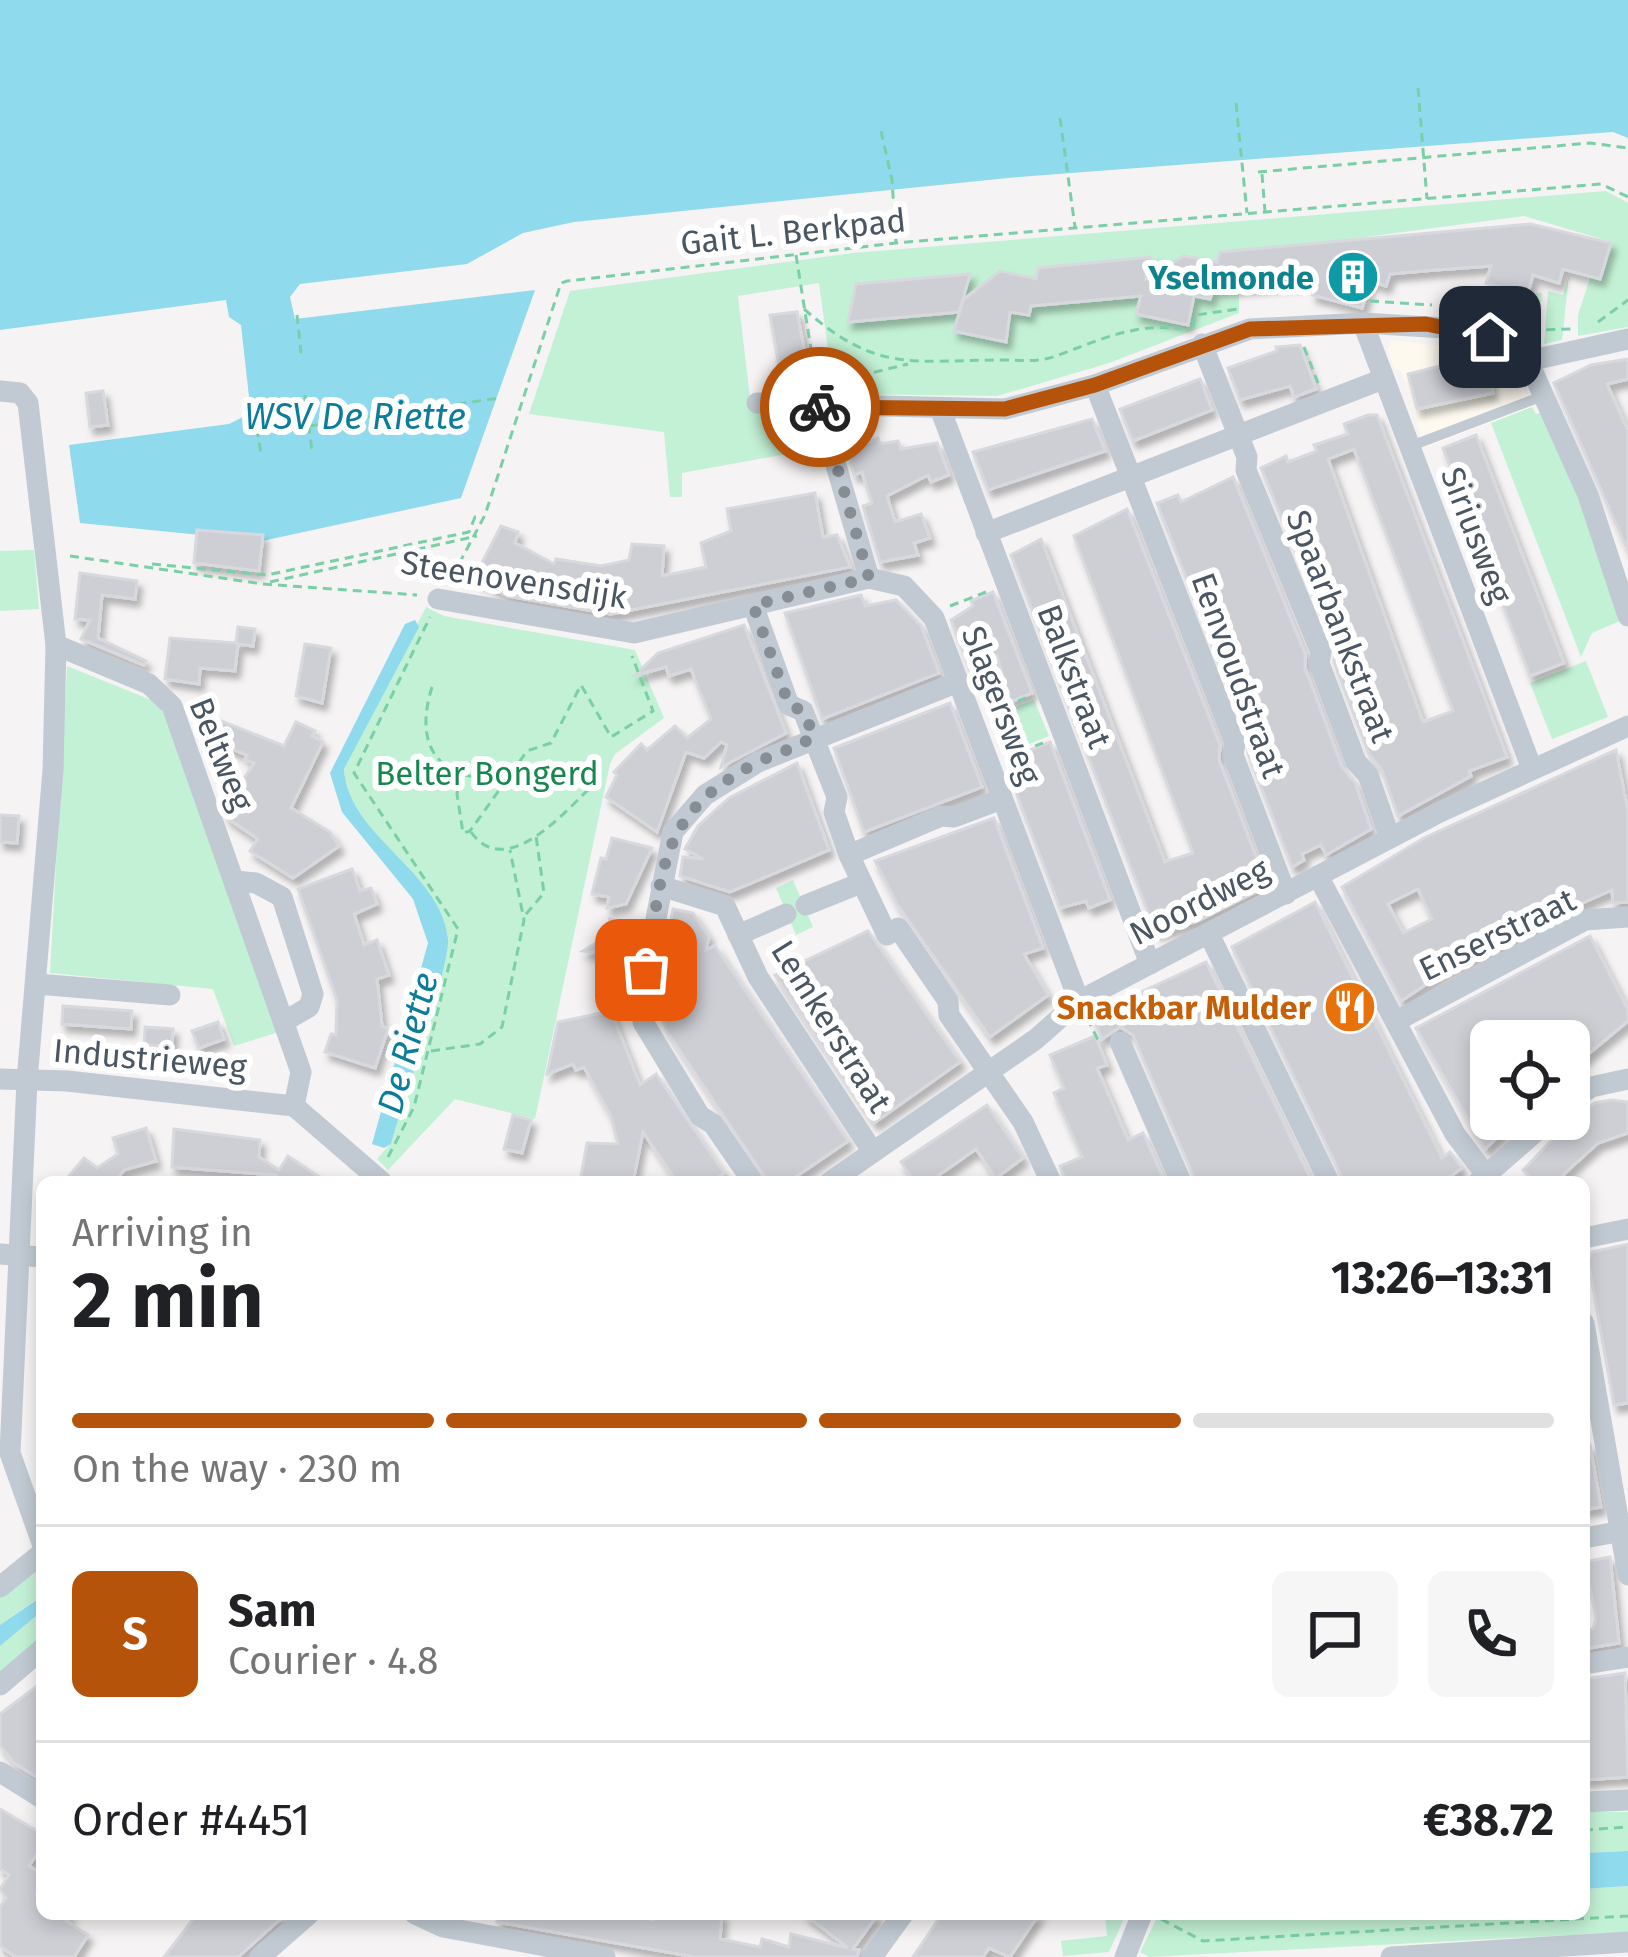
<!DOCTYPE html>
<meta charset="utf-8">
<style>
:root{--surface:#fff;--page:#f6f6f6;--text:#202124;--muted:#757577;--line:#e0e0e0;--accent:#b45309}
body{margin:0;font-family:"Fira Sans",sans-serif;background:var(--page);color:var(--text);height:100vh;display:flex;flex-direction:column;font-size:45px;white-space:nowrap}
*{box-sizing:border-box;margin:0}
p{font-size:39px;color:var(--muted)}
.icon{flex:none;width:66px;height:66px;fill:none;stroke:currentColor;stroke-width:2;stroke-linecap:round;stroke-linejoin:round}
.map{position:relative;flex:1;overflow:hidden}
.details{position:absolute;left:36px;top:1176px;width:1554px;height:744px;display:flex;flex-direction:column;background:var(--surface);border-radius:18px;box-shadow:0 6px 18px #0003}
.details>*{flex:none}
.tools{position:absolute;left:1470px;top:1020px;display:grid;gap:24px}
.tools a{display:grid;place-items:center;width:120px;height:120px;border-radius:18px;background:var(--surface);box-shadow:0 6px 18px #0003;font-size:60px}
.pin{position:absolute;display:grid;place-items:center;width:102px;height:102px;color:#fff;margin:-51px;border-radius:24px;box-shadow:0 6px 18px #0006}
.courier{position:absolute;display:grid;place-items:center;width:120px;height:120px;margin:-60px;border:9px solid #b45309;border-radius:50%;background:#fff;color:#222;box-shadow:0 3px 15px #0007}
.summary em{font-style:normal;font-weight:700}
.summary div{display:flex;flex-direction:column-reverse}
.summary{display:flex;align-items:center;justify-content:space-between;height:204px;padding:0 36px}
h1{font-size:78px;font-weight:700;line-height:90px}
.bar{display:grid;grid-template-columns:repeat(4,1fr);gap:18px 12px;align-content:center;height:144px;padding:0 36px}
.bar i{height:15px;border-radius:9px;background:var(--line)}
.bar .on{background:var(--accent)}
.bar p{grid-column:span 4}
.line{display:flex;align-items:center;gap:30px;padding:0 36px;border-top:3px solid var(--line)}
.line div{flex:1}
.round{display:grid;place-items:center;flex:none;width:126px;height:126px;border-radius:18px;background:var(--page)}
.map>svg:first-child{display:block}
</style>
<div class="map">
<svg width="1628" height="1957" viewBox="0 0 1628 1957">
<defs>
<filter id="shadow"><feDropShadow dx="4.5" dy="7" stdDeviation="3" flood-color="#0004"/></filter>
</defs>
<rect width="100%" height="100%" fill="#f5f3f3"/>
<path fill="#fdf9ef" d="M1391 340 1492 352 1514 370 1532 407 1424 448 1401 370H1395L1388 351Z"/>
<g fill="#c3f1d5">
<path d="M1606 191 1628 203V327L1578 336V315L1590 278H1600L1612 242 1524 216 1239 254V313L1109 363 997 396 834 394 819 283 738 296 751 407 804 415 815 429 819 448 682 473V497H670L664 432 529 414 570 291 853 253Z"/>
<path d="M1569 275 1562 340 1544 344 1548 291 1563 295Z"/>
<path d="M1485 287 1493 290 1492 298 1529 311 1536 293H1542L1538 341 1453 314 1476 300Z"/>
<path d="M1532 407 1536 414 1542 412 1583 502 1622 620 1592 633 1581 657 1491 423Z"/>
<path d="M34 550 39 609 0 611V551Z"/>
<path d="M426 607 444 616 635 650 664 718 615 754 610 764 535 1119 455 1099 388 1170 377 1159 391 1143C400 1112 451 959 447 939 436 871 348 836 344 769Z"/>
<path d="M1586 661 1608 717 1552 739 1530 683Z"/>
<path d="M67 666 156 702 165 716 282 1031 234 1046 213 989 50 973Z"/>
<path d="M1034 700 1049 736 1004 754 990 717Z"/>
<path d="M793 880 813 927 796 935 776 888Z"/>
<path d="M42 1564V1603L34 1601 0 1625V1597Z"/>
<path d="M42 1611V1640L0 1675V1646Z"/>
<path d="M1584 1812H1628V1851L1584 1853Z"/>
<path d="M1628 1886V1932L1149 1957 1140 1952 1159 1914H1584V1889Z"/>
<path d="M1105 1914H1126L1109 1952 1063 1956 1061 1941 1107 1936Z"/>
</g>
<g fill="#90daee">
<path d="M0 0H1628V138L1613 132 1019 177 574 222 523 233 467 264 300 284 290 297 295 319 535 290 461 498 262 541 80 523 69 445 229 424 245 416 249 397 241 325 229 317 226 300 0 330Z"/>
<path d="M415 620 419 627 344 769C348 837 441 870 448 939 450 967 401 1107 391 1144L384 1148 372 1144 428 943 413 899 342 812 330 773 405 624Z"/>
<path d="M35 1601 42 1603V1611L0 1646V1625Z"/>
<path d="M1628 1851V1886L1584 1889V1853Z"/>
</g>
<g fill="#cdcfd5" stroke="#d7d9de" stroke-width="3" fill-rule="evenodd" filter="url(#shadow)">
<path d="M1530 224 1611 243 1600 279 1563 269 1559 283 1533 275 1527 296 1486 283 1491 266 1435 270 1390 274 1386 286 1371 281 1362 308 1312 295 1316 281 1213 290 1210 299 1194 296 1188 325 1136 314 1141 296 1031 306 1029 315 1010 312 1006 342 954 331 963 300 1000 271 1036 279 1038 268 1151 257 1146 279 1184 256 1217 262 1220 252Z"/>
<path d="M970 274 959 312 848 322 856 284Z"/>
<path d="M797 312 811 385 783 389 770 315Z"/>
<path d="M1300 345 1316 389 1294 397 1290 386 1240 400 1228 368 1277 351 1276 347Z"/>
<path d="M1484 355 1493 393 1417 409 1408 374Z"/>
<path d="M1628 359V379L1607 384 1628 431V551L1554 383 1591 365Z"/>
<path d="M1200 379 1212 410 1133 441 1120 409Z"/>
<path d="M103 391 108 425 90 427 86 393Z"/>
<path d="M1368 415H1377L1507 757 1469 771 1471 776 1398 816 1382 770 1369 754 1334 662 1335 646 1261 468 1286 456 1288 462 1317 451 1314 445 1348 434 1344 424ZM1354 449 1453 711 1423 722 1328 459Z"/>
<path d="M1092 419 1105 451 988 490 973 452Z"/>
<path d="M1476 435 1564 663 1530 676 1443 448Z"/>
<path d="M858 437 861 445 878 438 880 444 898 441 901 449 937 443 949 475 931 482 928 475 887 496 895 522 921 514 930 538 914 543 918 555 880 562 863 506 872 503 862 472 854 475 845 442Z"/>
<path d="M1233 477 1305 654V668L1342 767 1355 783 1371 829 1326 855 1321 845 1302 854 1304 860 1292 867 1248 753 1249 738 1157 503 1178 495 1181 502Z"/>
<path d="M815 493 823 537 837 535 850 567 611 614 508 596 474 578 501 526 518 532 515 543 554 564 556 559 601 566 629 560 632 544 664 546 662 576 706 567 701 543 731 531 727 509Z"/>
<path d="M1127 509 1220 745 1219 760 1267 886 1197 921 1156 933 1011 555 1041 539 1165 862 1193 853 1074 536Z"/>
<path d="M197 530 263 535 259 571 194 563Z"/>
<path d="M80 573 137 581 135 599 102 595 98 638 146 661 144 665 81 639 90 620 75 619Z"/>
<path d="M993 592 1032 693 1010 702 997 655 968 664 951 620 973 606 971 601Z"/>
<path d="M861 595 865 606 896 600 921 626 939 673 822 719 785 613Z"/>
<path d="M744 625 786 733 721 767 727 745 721 742 704 758 686 752 657 832 606 797 617 775 614 772 641 744 647 750 675 726 687 738 711 719 691 669 669 676 666 667 635 675 658 653Z"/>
<path d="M238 627 255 629 253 646 238 644 235 671 200 668 199 684 165 679 170 638 236 643Z"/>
<path d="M305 644 331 648 322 703 296 696Z"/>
<path d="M950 703 982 787 864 832 834 748Z"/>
<path d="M211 717 284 746 296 722 315 731 312 736 323 742 291 808 330 832 339 846 293 878 250 851 258 839 227 818 224 809 254 763 245 760 247 755 203 737Z"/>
<path d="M1050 742 1110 900 1089 908 1086 901 1060 908 1017 795V765L1028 761 1025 752Z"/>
<path d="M1616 750 1628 812V902L1613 903 1612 890 1587 901 1443 973 1401 1001 1342 887 1424 838ZM1418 889 1432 919 1403 933 1388 904Z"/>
<path d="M797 763 829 850 730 892 680 876 683 857 703 859 685 849 698 826 729 798Z"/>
<path d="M0 815 19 816 17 843 0 842Z"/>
<path d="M994 818 1043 948 1024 954 1048 995 990 1037 897 904 875 861Z"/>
<path d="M612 838 652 848 626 904 607 908 609 897 592 894 601 858 606 859Z"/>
<path d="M352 869 360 891 371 888 377 904 354 914 364 945 377 940 389 975 377 979 382 1026 388 1029 375 1068 325 1052 331 1034 336 1035 337 1000 298 889Z"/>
<path d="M1315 902 1442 1158 1450 1152 1462 1168 1443 1182H1344L1232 947Z"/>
<path d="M673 909 693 913 709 937 706 950 715 946 848 1141 788 1182H768L666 1030 659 1000 668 998 672 962 663 961Z"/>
<path d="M610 918 623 926 617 955 583 951 606 937Z"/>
<path d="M868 931 960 1062 874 1123 775 975Z"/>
<path d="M1590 936 1628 1010V1021L1569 1070V1041L1551 1025 1528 1041H1491V1119H1516L1485 1149 1416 1028Z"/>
<path d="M1206 962 1312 1182H1196L1133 1035 1120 1027 1102 1039 1092 1015Z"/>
<path d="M63 1006 132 1011 131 1029 62 1024Z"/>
<path d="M611 1011 640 1085 656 1074 724 1173 711 1182H677L643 1132 633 1182H580L587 1143 618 1144 611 1116 584 1067 576 1070 573 1064 547 1074 558 1022Z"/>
<path d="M218 1022 224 1039 199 1048 192 1031Z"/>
<path d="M145 1027 173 1029 172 1046 144 1045Z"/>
<path d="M1095 1036 1107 1065 1097 1068 1128 1140 1143 1133 1165 1182H1066L1060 1166 1082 1157 1054 1093 1064 1088 1050 1055Z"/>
<path d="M1611 1100 1628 1102V1133L1598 1143 1563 1175 1570 1182H1534L1523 1170 1575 1116 1595 1103Z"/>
<path d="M987 1105 1023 1158 996 1178 976 1149 929 1182H915L901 1162Z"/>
<path d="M513 1115 531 1120 522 1153 504 1149Z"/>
<path d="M146 1128 156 1161 124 1170 114 1182H64L84 1158 97 1168 118 1154 113 1138Z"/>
<path d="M174 1129 260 1140 259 1157 279 1170 288 1156 327 1182H271L276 1175 172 1167Z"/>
<path d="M1628 1244V1403L1614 1405 1588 1260 1592 1252Z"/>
<path d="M1590 1445 1601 1507 1584 1510V1447Z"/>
<path d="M1610 1557 1619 1643 1584 1649V1630L1593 1629 1596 1619 1590 1587 1584 1588V1562Z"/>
<path d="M1625 1673 1628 1777 1584 1780V1679Z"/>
<path d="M42 1682V1780L14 1763 0 1745V1714Z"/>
<path d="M0 1809 42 1834V1846L29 1866 42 1874 36 1894 42 1898V1914H70L66 1921 88 1935 74 1957H16L0 1946V1907L6 1898 0 1889 9 1875 0 1869Z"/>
<path d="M197 1914H286L238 1957H164Z"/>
<path d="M497 1914H618L653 1920 654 1914H722L720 1939 760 1947 762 1939 789 1947 791 1934 848 1948 804 1914H878L853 1949 859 1950 857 1957H695L497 1922Z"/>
<path d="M942 1914H1039L1010 1957 989 1948 983 1957H913Z"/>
</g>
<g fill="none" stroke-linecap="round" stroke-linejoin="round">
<g stroke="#7ad0a6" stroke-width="3" stroke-dasharray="9 6" stroke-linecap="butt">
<path d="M1418 88 1427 199"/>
<path d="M1236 103 1247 213"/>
<path d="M1060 118 1075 227"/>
<path d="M881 131 892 180 896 242"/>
<path d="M1258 172 1590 143 1628 148"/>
<path d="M1262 174 1265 212"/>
<path d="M796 255 816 381"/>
<path d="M1370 301 1432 305"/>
<path d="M804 309C878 374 912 360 1002 360 1021 360 1036 363 1056 356 1097 341 1136 322 1181 329"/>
<path d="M297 315 301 353"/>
<path d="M1598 322 1628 300"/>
<path d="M1517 325 1535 330 1572 329"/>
<path d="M1193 327 1195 315 1239 309"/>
<path d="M1304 347 1318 383"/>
<path d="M830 383 908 364"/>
<path d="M305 395 312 452"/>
<path d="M254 413 261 453"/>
<path d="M309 426 499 398"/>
<path d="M70 556 263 584 417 595"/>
<path d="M152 564 267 575 469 532 475 517 481 519"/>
<path d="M452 577 485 515 561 283 567 281 896 243 1601 184 1628 197"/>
<path d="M270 582 477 536"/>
<path d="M950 606 986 592"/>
<path d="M432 687C413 748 439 781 504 779"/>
<path d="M990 712 1026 698"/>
<path d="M1007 756 1043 743"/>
<path d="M460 776 457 794 463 833 470 831 527 751 551 743 581 685 611 737 653 711 632 656"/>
<path d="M471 832C507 883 568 808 596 782"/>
<path d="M526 914 544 893 536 836"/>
<path d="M1087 1018 1099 1042"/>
<path d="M431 1051 480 1044 502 1027 524 920 510 850"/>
<path d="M388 1157 414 1107 458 929 354 773 430 617"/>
<path d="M1584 1830 1628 1827"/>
<path d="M1161 1919 1203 1941 1628 1916"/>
</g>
<path stroke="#c1cad2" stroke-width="10" d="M1411 446 1543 396"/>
<g stroke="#c1cad2" stroke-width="21">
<path d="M1363 323 1532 769"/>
<path d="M1202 344 1247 457 1246 470 1321 652 1319 663 1356 762 1368 775 1390 838"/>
<path d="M1528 361 1628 339"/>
<path d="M1095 385 1235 743 1233 755 1286 894"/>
<path d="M0 391 20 393 28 403 56 645 53 770 27 1081 10 1453 42 1543"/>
<path d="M757 403 1005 409 1095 385 1250 329 1363 323 1461 329 1497 338 1528 361 1588 495 1628 616"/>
<path d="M819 407 869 578"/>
<path d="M941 411 1150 964"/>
<path d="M986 533 1383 379"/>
<path d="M438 599 634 633 869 578 904 586 934 618 1079 1001"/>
<path d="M753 605 789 705 803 711 837 797 834 812 849 855 887 935 898 928 948 1001 949 1015 1023 1122 1051 1182"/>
<path d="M56 645 149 684 172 706 301 1072 294 1106"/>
<path d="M849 855 941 816 954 817 1002 799"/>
<path d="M1318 876 1455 1134 1486 1175"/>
<path d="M236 881 256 883 282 897 313 994 309 1007 285 1021"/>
<path d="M661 886 725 906 758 977 873 1152"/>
<path d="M806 905 861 883"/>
<path d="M1209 934 1329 1182"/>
<path d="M738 935 786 914"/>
<path d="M37 984 170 995"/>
<path d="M1398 1020 1585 920 1628 917"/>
<path d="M1120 1042 1181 1182"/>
<path d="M0 1079 67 1081 294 1106"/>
<path d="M1569 1103 1591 1087 1628 1079"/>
<path d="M294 1106 382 1182"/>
<path d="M753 1182 713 1124 700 1116 643 1022 646 970 673 832 705 795 758 762 958 682"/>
<path d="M830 1182 1036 1039 1079 1001 1440 812 1628 726"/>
<path d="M1478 1182 1550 1119"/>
<path d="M1584 1238 1628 1229"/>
<path d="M0 1254 42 1257"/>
<path d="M1584 1323 1628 1575"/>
<path d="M1584 1538 1628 1530"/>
<path d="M0 1587 42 1553"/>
<path d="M1584 1664 1628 1657"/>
<path d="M0 1685 42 1649"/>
<path d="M0 1772 42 1798"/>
<path d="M1584 1802 1628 1800"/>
<path d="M415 1914 443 1927 605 1957"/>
<path d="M260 1957 309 1914"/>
<path d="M872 1957 903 1914"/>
<path d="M1125 1957 1142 1914"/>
<path d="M1391 1957 1628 1942"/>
</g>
</g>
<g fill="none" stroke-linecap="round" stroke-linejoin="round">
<path stroke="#868d94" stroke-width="12" stroke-dasharray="0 21.6" d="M646 970C664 869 656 816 756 763 775 753 796 749 814 736L803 711 789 705 753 605 869 578 820 407"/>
<path stroke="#b45309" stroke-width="15" d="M820 407 1005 409 1095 385 1250 329 1426 324 1490 337"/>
</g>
<defs>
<g id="building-disc" transform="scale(2.7)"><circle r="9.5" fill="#0f9aa8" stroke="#fff"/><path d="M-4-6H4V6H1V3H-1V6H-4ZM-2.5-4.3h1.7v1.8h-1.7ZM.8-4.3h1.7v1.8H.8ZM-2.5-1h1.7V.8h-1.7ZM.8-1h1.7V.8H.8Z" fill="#fff"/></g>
<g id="restaurant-disc" transform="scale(2.7)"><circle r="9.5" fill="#e8710a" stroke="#fff"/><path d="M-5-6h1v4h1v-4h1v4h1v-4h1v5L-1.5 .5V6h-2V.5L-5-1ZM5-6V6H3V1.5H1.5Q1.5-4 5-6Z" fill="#fff"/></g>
</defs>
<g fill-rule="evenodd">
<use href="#building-disc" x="1353" y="277"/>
<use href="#restaurant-disc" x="1350" y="1007"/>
</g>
<g text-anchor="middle" stroke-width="12" stroke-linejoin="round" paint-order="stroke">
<g font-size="33" fill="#4a5661" stroke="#fff">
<text transform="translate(793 231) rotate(-6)" y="12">Gait L. Berkpad</text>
<text transform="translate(1477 535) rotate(69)" y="12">Siriusweg</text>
<text transform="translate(514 579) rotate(9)" y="12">Steenovensdijk</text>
<text transform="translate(1341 626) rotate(69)" y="12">Spaarbankstraat</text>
<text transform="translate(1239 675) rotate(70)" y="12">Eenvoudstraat</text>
<text transform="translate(1075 676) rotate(69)" y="12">Balkstraat</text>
<text transform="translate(1002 705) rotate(69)" y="12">Slagersweg</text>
<text transform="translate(222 754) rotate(68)" y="12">Beltweg</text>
<text transform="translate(1199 901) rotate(-27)" y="12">Noordweg</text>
<text transform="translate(1497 934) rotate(-26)" y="12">Enserstraat</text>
<text transform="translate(832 1026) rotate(58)" y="12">Lemkerstraat</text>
<text transform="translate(150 1058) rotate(5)" y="12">Industrieweg</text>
</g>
<g font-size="33" font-weight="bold" fill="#0d838f" stroke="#fff" text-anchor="end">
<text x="1314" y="289">Yselmonde</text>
</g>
<g font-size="33" fill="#17864f" stroke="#fff">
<text x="487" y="785">Belter Bongerd</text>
</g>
<g font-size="33" font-weight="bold" fill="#c56008" stroke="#fff" text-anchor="end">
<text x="1311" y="1019">Snackbar Mulder</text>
</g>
<g font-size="36" font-style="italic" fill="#0c7c9b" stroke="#fff">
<text x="355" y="429">WSV De Riette</text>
<text transform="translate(407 1043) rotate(-75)" y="13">De Riette</text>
</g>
</g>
</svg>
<div class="tools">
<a><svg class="icon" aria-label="locate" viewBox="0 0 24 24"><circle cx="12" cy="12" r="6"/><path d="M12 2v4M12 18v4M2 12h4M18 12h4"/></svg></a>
</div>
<div class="pin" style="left:646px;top:970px;background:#ea580c"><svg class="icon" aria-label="bag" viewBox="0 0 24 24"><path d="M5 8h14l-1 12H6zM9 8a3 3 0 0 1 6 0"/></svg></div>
<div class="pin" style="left:1490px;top:337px;background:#1f2937"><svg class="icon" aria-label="home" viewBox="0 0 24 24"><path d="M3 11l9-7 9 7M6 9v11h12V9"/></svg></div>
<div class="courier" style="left:820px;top:407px"><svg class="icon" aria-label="bike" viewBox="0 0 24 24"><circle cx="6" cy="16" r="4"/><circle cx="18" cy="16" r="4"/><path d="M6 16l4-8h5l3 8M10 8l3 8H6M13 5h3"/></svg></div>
<section class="details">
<div class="summary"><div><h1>2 min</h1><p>Arriving in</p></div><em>13:26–13:31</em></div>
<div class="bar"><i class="on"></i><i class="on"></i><i class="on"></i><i></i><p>On the way · 230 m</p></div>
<div class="line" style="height:216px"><b class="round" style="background:var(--accent);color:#fff">S</b><div><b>Sam</b><p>Courier · 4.8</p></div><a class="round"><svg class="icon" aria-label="chat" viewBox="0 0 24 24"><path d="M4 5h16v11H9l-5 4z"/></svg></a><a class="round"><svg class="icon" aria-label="phone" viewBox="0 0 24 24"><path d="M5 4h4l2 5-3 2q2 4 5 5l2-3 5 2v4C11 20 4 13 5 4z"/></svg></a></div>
<div class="line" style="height:156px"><div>Order #4451</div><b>€38.72</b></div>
</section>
</div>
